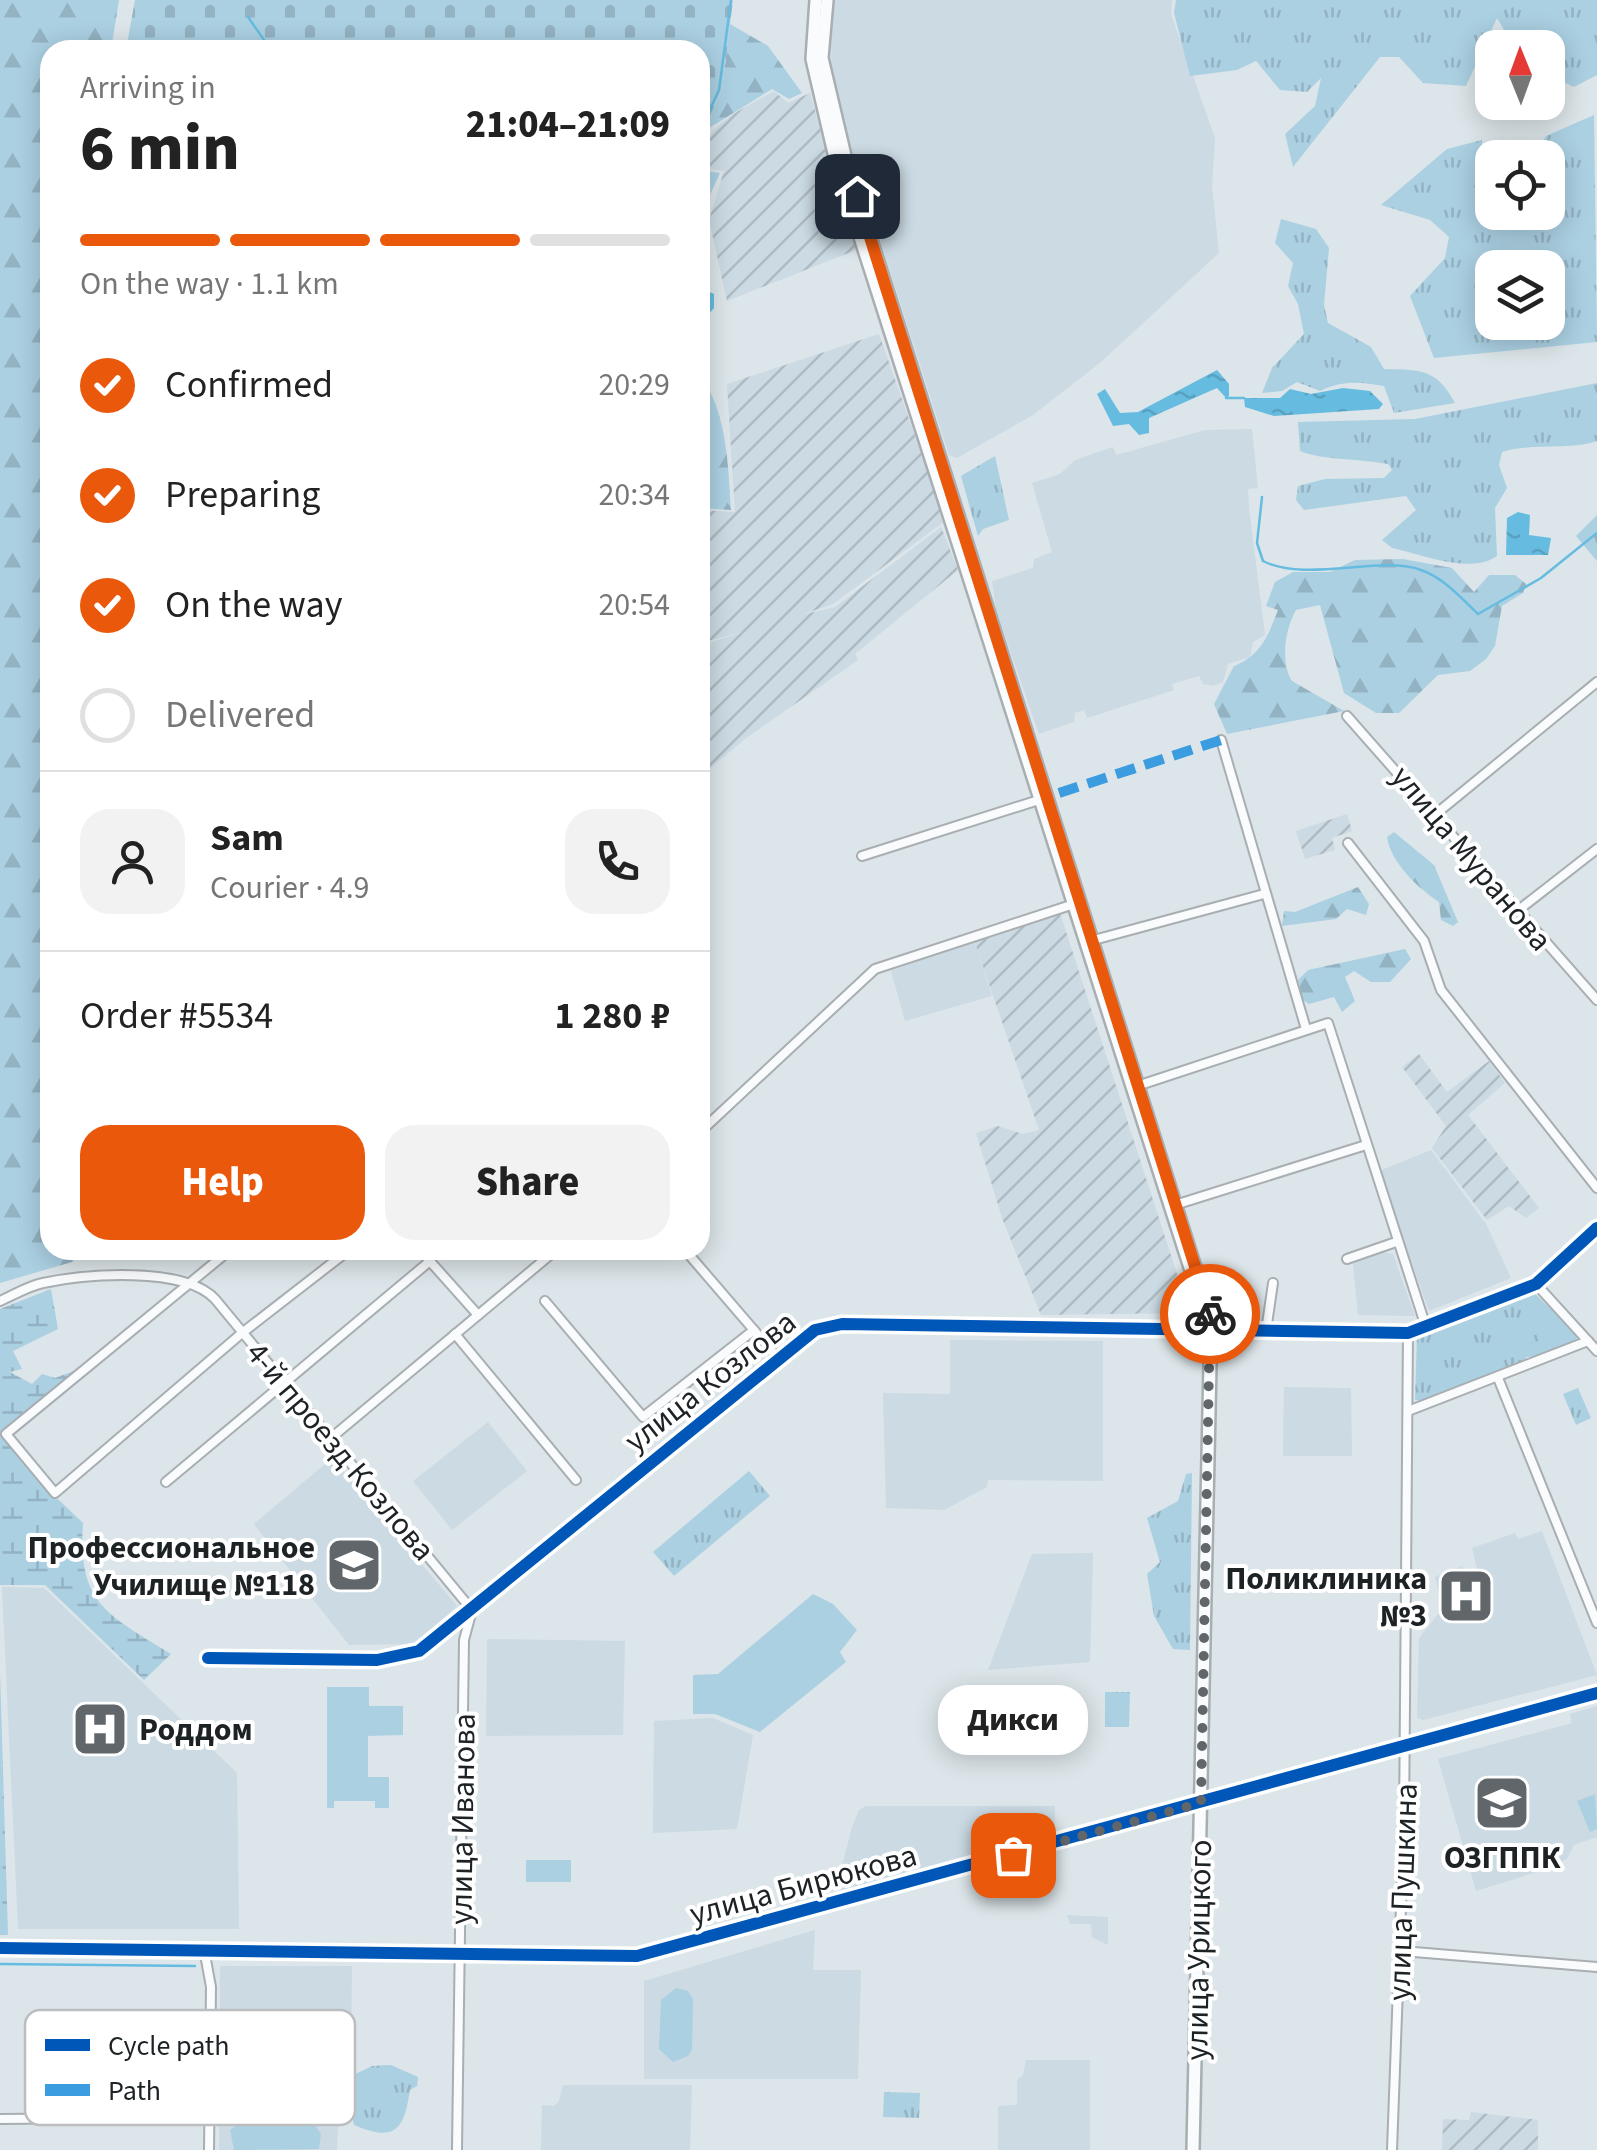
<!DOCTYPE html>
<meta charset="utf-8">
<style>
:root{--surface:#fff;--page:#f2f2f2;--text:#222;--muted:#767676;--line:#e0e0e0;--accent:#ea580c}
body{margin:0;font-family:"Source Sans 3",sans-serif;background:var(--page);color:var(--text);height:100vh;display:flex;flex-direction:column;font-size:38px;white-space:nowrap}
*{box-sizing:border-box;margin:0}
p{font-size:32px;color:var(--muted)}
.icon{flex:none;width:55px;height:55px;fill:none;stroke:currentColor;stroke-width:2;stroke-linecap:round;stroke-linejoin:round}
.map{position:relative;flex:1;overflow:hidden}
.details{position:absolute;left:40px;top:40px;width:670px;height:1220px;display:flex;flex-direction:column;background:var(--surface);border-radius:30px;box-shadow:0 5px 25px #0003}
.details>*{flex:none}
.needle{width:65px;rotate:359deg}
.tools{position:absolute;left:1475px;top:30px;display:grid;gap:20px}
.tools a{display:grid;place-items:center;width:90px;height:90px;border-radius:20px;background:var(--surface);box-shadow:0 5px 25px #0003;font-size:50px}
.pin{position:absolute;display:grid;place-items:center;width:85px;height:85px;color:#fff;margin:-42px;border-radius:20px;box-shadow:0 5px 15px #0006}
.courier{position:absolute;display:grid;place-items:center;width:100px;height:100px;margin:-50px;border:8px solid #ea580c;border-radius:50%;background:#fff;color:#222;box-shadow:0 2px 12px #0007}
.bubble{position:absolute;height:70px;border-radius:30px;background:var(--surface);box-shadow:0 5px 25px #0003;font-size:32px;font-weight:800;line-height:70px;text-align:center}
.overview em{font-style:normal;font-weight:800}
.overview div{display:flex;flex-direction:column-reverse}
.overview{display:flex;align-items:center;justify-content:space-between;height:170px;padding:0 40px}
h1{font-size:65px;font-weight:800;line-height:75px}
.bar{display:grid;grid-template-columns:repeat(4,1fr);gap:15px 10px;align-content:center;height:120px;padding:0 40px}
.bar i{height:12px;border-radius:8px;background:var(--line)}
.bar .selected{background:var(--accent)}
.bar p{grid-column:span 4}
.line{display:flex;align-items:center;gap:25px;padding:0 40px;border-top:2px solid var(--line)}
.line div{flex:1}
.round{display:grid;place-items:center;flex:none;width:105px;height:105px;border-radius:30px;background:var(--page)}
ol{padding:0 40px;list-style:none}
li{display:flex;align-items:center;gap:30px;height:110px}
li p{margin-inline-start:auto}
li .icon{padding:10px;border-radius:50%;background:var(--accent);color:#fff;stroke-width:4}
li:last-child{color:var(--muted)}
li i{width:55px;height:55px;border:5px solid var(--line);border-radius:50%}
.action{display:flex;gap:20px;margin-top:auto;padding:20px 40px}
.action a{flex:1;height:115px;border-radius:30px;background:var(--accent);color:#fff;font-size:40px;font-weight:800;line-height:115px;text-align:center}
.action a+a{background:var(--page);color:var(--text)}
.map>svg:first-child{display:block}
</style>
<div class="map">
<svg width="1597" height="2150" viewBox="0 0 1597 2150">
<defs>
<pattern id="industrial-furrows" width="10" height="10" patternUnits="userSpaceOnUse" patternTransform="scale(2.5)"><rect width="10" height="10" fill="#cbdae3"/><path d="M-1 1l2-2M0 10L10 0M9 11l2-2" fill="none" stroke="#aebbc3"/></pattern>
<pattern id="grass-tufts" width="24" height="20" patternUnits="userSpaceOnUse" patternTransform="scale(2.5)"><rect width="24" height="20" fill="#abd0e2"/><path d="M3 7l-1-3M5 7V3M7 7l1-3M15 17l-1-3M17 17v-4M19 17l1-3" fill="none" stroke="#93b2c2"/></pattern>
<pattern id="forest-firs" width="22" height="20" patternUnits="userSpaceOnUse" patternTransform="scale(2.5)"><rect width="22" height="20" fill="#abd0e2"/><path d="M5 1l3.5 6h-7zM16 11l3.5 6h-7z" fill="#93b2c2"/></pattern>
<pattern id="wetland-marsh" width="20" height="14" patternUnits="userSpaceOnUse" patternTransform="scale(2.5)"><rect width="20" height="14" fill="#abd0e2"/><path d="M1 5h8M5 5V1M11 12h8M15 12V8" fill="none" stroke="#93b2c2"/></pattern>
<pattern id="cemetery-stones" width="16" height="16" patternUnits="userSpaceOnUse" patternTransform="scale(2.5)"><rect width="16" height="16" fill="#abd0e2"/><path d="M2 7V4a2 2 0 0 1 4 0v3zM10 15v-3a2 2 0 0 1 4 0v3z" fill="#93b2c2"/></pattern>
<pattern id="water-ripples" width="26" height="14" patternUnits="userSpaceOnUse" patternTransform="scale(2.5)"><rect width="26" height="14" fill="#66bce0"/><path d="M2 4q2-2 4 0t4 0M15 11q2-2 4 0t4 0" fill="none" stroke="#58a1c0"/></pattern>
</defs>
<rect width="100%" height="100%" fill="#dce5e9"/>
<g fill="#cbdae3">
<path d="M832 0H1172L1171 14 1215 138 1212 186 1219 253 1101 362 1033 415 957 458 949 455 841 118 831 72Z"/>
<path d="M1252 429 1258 488 1248 489 1249 508 1265 635 1253 642 1250 657 1228 664 1223 682 1212 686 1203 684 1199 676 1192 678 1172 684 1174 690 1087 718 1084 710 1075 713 1074 722 1039 734 996 610 992 581 1033 568 1034 559 1052 552 1032 483 1060 474 1075 460 1113 447 1116 455 1205 430Z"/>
<path d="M974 940 992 996 905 1021 891 971Z"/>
<path d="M1431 1150 1486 1224 1511 1278 1429 1311 1379 1171Z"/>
<path d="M1383 1252 1393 1254 1415 1316 1358 1315 1353 1264Z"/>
<path d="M950 1340 1103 1341V1481L988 1480 987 1487 944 1510 886 1508 883 1393 950 1394Z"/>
<path d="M1284 1387 1351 1388 1352 1456H1283Z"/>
<path d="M488 1422 527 1471 452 1530 413 1481Z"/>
<path d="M332 1458 457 1606 414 1644 349 1645 254 1524Z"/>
<path d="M1542 1531 1597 1675 1423 1720 1417 1718 1419 1638 1443 1608 1435 1577 1462 1566 1471 1583 1480 1581 1472 1548 1515 1533 1518 1539Z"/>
<path d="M1093 1553 1090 1662 988 1670 1032 1554Z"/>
<path d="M2 1587 44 1588 237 1773 239 1929H18Z"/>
<path d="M487 1639 625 1641 623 1735 486 1736Z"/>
<path d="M1597 1706V1837L1574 1845 1567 1859 1540 1871 1476 1891 1438 1759 1572 1723 1570 1714Z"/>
<path d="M713 1718 753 1735 737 1829 653 1833 654 1721Z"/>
<path d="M866 1806H1055V1829L982 1848 981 1857 842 1894 838 1882 852 1827 859 1810Z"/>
<path d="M1067 1915 1108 1917V1945L1092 1937 1091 1924H1070Z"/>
<path d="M815 1930 813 1970H861L858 2079H644V1981Z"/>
<path d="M220 1966H352L351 2057 340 2082 337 2150H219Z"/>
<path d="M1026 2060H1090V2150H998V2106L1017 2105V2080L1023 2075Z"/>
<path d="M563 2085H692L690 2150H541L542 2105 554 2106 559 2101Z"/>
</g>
<g fill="url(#industrial-furrows)">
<path d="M774 91 788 103 810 93 856 250 727 301 709 220 724 171 700 168V153L713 131 731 115Z"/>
<path d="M879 334 945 521 833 604 801 615 835 607 941 527 958 570 855 654 858 660 745 739 700 777V646L743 632 700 643V510L735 512 727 384Z"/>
<path d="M1347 814 1352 831 1332 838 1335 850 1305 859 1296 831Z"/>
<path d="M1060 913 1189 1311 1186 1313 1041 1315 1002 1218 976 1133 998 1126 1023 1134 1039 1130 974 940Z"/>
<path d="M1419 1054 1447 1092 1489 1061 1505 1083 1468 1115 1539 1208 1526 1218 1509 1206 1487 1220 1432 1148 1446 1126 1402 1067Z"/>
<path d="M1471 2112 1538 2120V2150H1442L1443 2119 1469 2120Z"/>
</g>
<g fill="url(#grass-tufts)" fill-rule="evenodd">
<path d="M1176 0H1597V75L1574 87 1548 75V48L1514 47 1497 18 1466 86 1423 83 1399 57H1380L1293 167 1285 134 1315 106 1321 78 1307 92 1280 90 1256 61 1237 70 1190 76 1174 13Z"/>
<path d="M1594 115 1597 342 1434 358 1410 296 1445 258 1449 237 1430 220 1381 205 1447 149 1482 140 1481 170 1492 212H1548V158L1533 157 1546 136ZM1492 268H1548V322H1492Z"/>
<path d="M1281 219 1316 229 1329 248 1324 305 1328 323 1371 347 1384 369C1421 370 1436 368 1455 403L1394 413 1384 386C1359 382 1344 380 1320 391L1297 382 1282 391 1262 393 1272 368 1304 334 1298 304 1288 286 1293 263 1275 243Z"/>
<path d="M1597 383V441C1567 451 1535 442 1502 452L1499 465 1507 488 1495 508 1497 556C1471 575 1421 554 1392 548L1382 540 1416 510 1406 496 1304 510 1296 500 1298 486 1325 479 1384 478 1392 470 1388 464C1363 459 1320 460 1300 451L1298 422 1415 419Z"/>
<path d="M995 456 1009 520 983 529 978 536 961 476Z"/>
<path d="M1597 515V561L1576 536Z"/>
<path d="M1532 1291 1578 1335 1575 1343 1545 1356 1526 1357V1361L1423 1401 1415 1400 1417 1336Z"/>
<path d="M1578 1388 1591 1418 1576 1425 1563 1394Z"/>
<path d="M749 1471 770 1496 674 1576 653 1552Z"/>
<path d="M1192 1473 1190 1650 1173 1649 1154 1616 1147 1574 1160 1562 1147 1518 1178 1501 1186 1474Z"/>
<path d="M1105 1692H1130L1129 1727H1105Z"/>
<path d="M391 2065 418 2077 417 2086 410 2090C404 2129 396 2143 354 2125L350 2105 341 2099 343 2080 372 2066Z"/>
<path d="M884 2092 920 2093 919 2118 883 2117Z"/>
</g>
<g fill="url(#forest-firs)">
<path d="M0 0H119L111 50H50V1250H86L72 1262 0 1283Z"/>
<path d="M730 24 768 46 802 93 789 99 772 89 709 128 700 148V136L722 91Z"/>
<path d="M700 170 720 173 708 199 709 209 700 218Z"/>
<path d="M700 374C727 413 728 463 731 510L700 508Z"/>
<path d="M1403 559 1452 568 1474 592 1489 575H1515L1526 584 1523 593 1502 606 1495 646 1486 659 1470 671 1438 675 1399 713H1376L1344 693 1320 605 1296 610C1285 629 1280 662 1292 681L1344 711 1227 734 1214 704 1234 666C1261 655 1268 636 1278 610L1266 606 1275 582 1293 572H1330L1355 560Z"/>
<path d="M1394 832 1434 865 1458 922 1453 926 1441 920 1439 902C1418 888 1391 863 1387 837Z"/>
<path d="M1358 887 1369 904 1366 915 1347 909 1336 919 1282 926 1284 911 1295 912Z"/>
<path d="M1405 949 1411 959 1390 982H1371L1354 971 1345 977 1355 1001 1342 1012 1334 997 1309 1004 1303 1000 1298 980 1308 970Z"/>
<path d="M1547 1317 1554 1341C1539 1355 1525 1358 1506 1354L1509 1347 1539 1341 1540 1322Z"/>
</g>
<g fill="url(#wetland-marsh)">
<path d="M51 1289 58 1329 13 1351 22 1369 10 1372 32 1384 42 1374 55 1378 76 1370 1 1432 42 1484 83 1523C77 1605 109 1615 171 1654L144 1680 45 1585H0V1309Z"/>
<path d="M0 1671 8 1935H0Z"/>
</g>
<path fill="url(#cemetery-stones)" d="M135 0H733L722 91 700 136V50H126Z"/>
<g fill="#abd0e2">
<path d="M813 1594 833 1604 857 1630 840 1652 846 1662 760 1732 715 1714H693V1675L718 1674Z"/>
<path d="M327 1687H369V1706H403V1735L368 1736V1777H389V1808H375V1801H334V1808H327Z"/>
<path d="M1595 1794 1597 1829 1590 1832 1577 1801Z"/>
<rect x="526" y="1860" width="45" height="22"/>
<path d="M676 1988 688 1991 693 1999 692 2049 688 2056 673 2062 659 2049 661 2000Z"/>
<path d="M248 2118 313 2122 321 2134 319 2149 234 2150 230 2130Z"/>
</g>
<g fill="url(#water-ripples)">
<path d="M703 289 714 294V308L700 324Z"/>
<path d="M1217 370 1229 384V396L1226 398 1217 388 1149 418V433L1139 435 1129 424 1113 426 1097 394 1105 389 1120 413 1138 412Z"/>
<path d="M1343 388 1370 391 1383 404 1379 409 1274 416 1245 407 1244 398H1280L1290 389 1311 394Z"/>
<path d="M1518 512 1530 515 1529 535 1551 538 1548 555H1506L1507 518Z"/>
</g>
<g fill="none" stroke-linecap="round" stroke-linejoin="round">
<g stroke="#66bce0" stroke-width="2.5">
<path d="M248 17 271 50"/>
<path d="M700 131 719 90 731 0"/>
<path d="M1226 398H1244"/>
<path d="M1262 497 1257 543 1263 561C1306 583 1381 555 1421 570 1444 578 1461 598 1478 614L1541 578 1597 533"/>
<path d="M0 1964 195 1966"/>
</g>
<g stroke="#a8aeb1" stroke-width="12">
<g id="minor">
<path d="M1347 716 1597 1000"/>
<path d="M1221 740 1306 1029"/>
<path d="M1437 813 1597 682"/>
<path d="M1348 843 1424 941 1441 990 1597 1188"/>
<path d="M862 856 1045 798"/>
<path d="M1516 912 1597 849"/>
<path d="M1090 941 1264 894"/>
<path d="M1140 1085 1328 1023 1426 1327"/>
<path d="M700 1132 875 969 1074 904"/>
<path d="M1178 1204 1366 1145"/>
<path d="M230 1250 6 1434 55 1493 242 1333 349 1250"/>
<path d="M420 1250 478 1315"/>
<path d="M685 1250 777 1357"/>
<path d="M1347 1259 1396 1242"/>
<path d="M1536 1284 1597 1351"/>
<path d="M0 1301C14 1295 28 1286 43 1283 86 1274 184 1266 215 1299L472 1610"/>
<path d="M545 1301 643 1417 754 1330"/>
<path d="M1266 1331 1273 1283"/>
<path d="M455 1334 576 1480"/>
<path d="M1498 1378 1597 1623"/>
<path d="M1408 1411 1588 1341"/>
<path d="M331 1438 556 1250"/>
<path d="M166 1482 430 1261"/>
<path d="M208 1658 377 1660 419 1651 815 1330 842 1324 1408 1333 1536 1284 1597 1228"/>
<path d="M0 1948 637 1956 1597 1693"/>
<path d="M204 1949 211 1987 209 2150"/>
<path d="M1402 1951 1597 1967"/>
<path d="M39 2019 211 2017"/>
<path d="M0 2119 209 2117"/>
<path d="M457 2150 464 1640 472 1610"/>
<path d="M1392 2150 1404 1825 1408 1333"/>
</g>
</g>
<g stroke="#a8aeb1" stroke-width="16">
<g id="highway">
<path d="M816 0 812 59 836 162 1210 1330"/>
<path d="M827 0 822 58 846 160 1211 1318 1193 2150"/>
</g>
</g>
<use href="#minor" stroke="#fafbfc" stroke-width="8"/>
<use href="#highway" stroke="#fafbfc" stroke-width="11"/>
<g stroke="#3c9ce0" stroke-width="10" stroke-dasharray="20 10" stroke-linecap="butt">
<path d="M1059 793 1221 740"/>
<path d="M685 1250 689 1254"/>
</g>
<g stroke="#fff" stroke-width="19">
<g id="cycleway">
<path d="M208 1658 377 1660 419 1651 815 1330 842 1324 1408 1333 1536 1284 1597 1228"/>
<path d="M0 1948 637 1956 1597 1693"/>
</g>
</g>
<use href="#cycleway" stroke="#0057b8" stroke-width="12"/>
</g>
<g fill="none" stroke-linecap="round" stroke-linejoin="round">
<path stroke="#60666a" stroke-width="10" stroke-dasharray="0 18" d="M1013 1855 1201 1803 1210 1314"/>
<path stroke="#ea580c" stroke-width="12" d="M857 196 1210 1314"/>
</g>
<defs>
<g id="university-square" transform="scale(2.875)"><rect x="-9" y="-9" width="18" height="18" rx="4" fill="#60666a" stroke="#fff"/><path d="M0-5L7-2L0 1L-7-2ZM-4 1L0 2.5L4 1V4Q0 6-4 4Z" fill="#fff"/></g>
<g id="hospital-square" transform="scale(2.875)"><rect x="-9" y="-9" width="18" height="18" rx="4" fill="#60666a" stroke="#fff"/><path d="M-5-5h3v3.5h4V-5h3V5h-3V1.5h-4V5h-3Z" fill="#fff"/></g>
</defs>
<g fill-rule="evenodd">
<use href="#university-square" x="354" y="1565"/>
<use href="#hospital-square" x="1466" y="1596"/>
<use href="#hospital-square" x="100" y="1729"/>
<use href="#university-square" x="1502" y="1803"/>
</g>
<g text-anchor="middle" stroke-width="8" stroke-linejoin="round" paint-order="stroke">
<g font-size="32" fill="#1d2225" stroke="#fff">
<text transform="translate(1472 858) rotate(50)" y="11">улица Муранова</text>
<text transform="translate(710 1381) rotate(-38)" y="11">улица Козлова</text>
<text transform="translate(341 1451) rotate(50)" y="11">4-й проезд Козлова</text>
<text transform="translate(462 1819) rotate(-89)" y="11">улица Иванова</text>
<text transform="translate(803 1884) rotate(-15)" y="11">улица Бирюкова</text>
<text transform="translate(1402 1892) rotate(-88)" y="11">улица Пушкина</text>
<text transform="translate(1198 1950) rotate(-89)" y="11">улица Урицкого</text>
</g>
<g font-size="32" font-weight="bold" fill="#1d2225" stroke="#fff" text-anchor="end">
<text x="315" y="1558">Профессиональное<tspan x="315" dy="37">Училище №118</tspan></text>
<text x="1427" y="1589">Поликлиника<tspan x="1427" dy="37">№3</tspan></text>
<text x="139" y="1740" text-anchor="start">Роддом</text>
<text x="1502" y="1868" text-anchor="middle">ОЗГППК</text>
</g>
</g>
<rect x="25" y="2010" width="330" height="115" rx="15" fill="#fff" stroke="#bbbdbe" stroke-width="2.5"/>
<rect x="45" y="2039" width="45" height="12" fill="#0057b8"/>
<rect x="45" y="2084" width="45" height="12" fill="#3c9ce0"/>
<g font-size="28" fill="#1d2225">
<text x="108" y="2055">Cycle path</text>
<text x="108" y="2100">Path</text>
</g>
</svg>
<div class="tools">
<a><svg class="needle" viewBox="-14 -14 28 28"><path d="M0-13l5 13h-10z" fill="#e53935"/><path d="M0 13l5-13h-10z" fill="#767676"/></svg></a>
<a><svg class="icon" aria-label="locate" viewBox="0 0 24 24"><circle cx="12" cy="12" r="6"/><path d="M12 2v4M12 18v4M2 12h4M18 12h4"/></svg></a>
<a><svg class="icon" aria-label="layers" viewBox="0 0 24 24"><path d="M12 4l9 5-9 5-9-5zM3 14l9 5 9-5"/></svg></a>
</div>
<div class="pin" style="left:1013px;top:1855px;background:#ea580c"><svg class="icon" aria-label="bag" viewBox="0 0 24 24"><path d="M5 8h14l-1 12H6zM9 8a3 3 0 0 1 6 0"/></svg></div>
<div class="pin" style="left:857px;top:196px;background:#1f2937"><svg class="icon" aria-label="home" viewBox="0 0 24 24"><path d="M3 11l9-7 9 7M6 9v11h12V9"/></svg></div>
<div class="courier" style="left:1210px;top:1314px"><svg class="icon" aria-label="bike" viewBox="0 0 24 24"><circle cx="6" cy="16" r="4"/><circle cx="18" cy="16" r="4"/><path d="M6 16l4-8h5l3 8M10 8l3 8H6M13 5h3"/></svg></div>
<div class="bubble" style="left:938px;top:1685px;width:150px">Дикси</div>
<section class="details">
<div class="overview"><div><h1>6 min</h1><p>Arriving in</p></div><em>21:04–21:09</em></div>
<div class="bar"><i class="selected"></i><i class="selected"></i><i class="selected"></i><i></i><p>On the way · 1.1 km</p></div>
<ol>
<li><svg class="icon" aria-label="check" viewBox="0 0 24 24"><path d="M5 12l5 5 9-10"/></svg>Confirmed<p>20:29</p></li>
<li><svg class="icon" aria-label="check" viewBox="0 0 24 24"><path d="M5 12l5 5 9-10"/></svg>Preparing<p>20:34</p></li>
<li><svg class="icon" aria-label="check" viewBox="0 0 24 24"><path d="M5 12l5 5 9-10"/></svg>On the way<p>20:54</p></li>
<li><i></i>Delivered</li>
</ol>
<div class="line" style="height:180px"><a class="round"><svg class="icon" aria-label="person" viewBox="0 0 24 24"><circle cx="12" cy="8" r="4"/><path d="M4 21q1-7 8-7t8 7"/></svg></a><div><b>Sam</b><p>Courier · 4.9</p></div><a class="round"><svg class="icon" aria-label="phone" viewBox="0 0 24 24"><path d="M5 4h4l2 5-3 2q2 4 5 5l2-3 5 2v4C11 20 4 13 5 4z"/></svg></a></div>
<div class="line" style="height:130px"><div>Order #5534</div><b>1 280 ₽</b></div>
<div class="action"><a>Help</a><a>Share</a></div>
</section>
</div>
